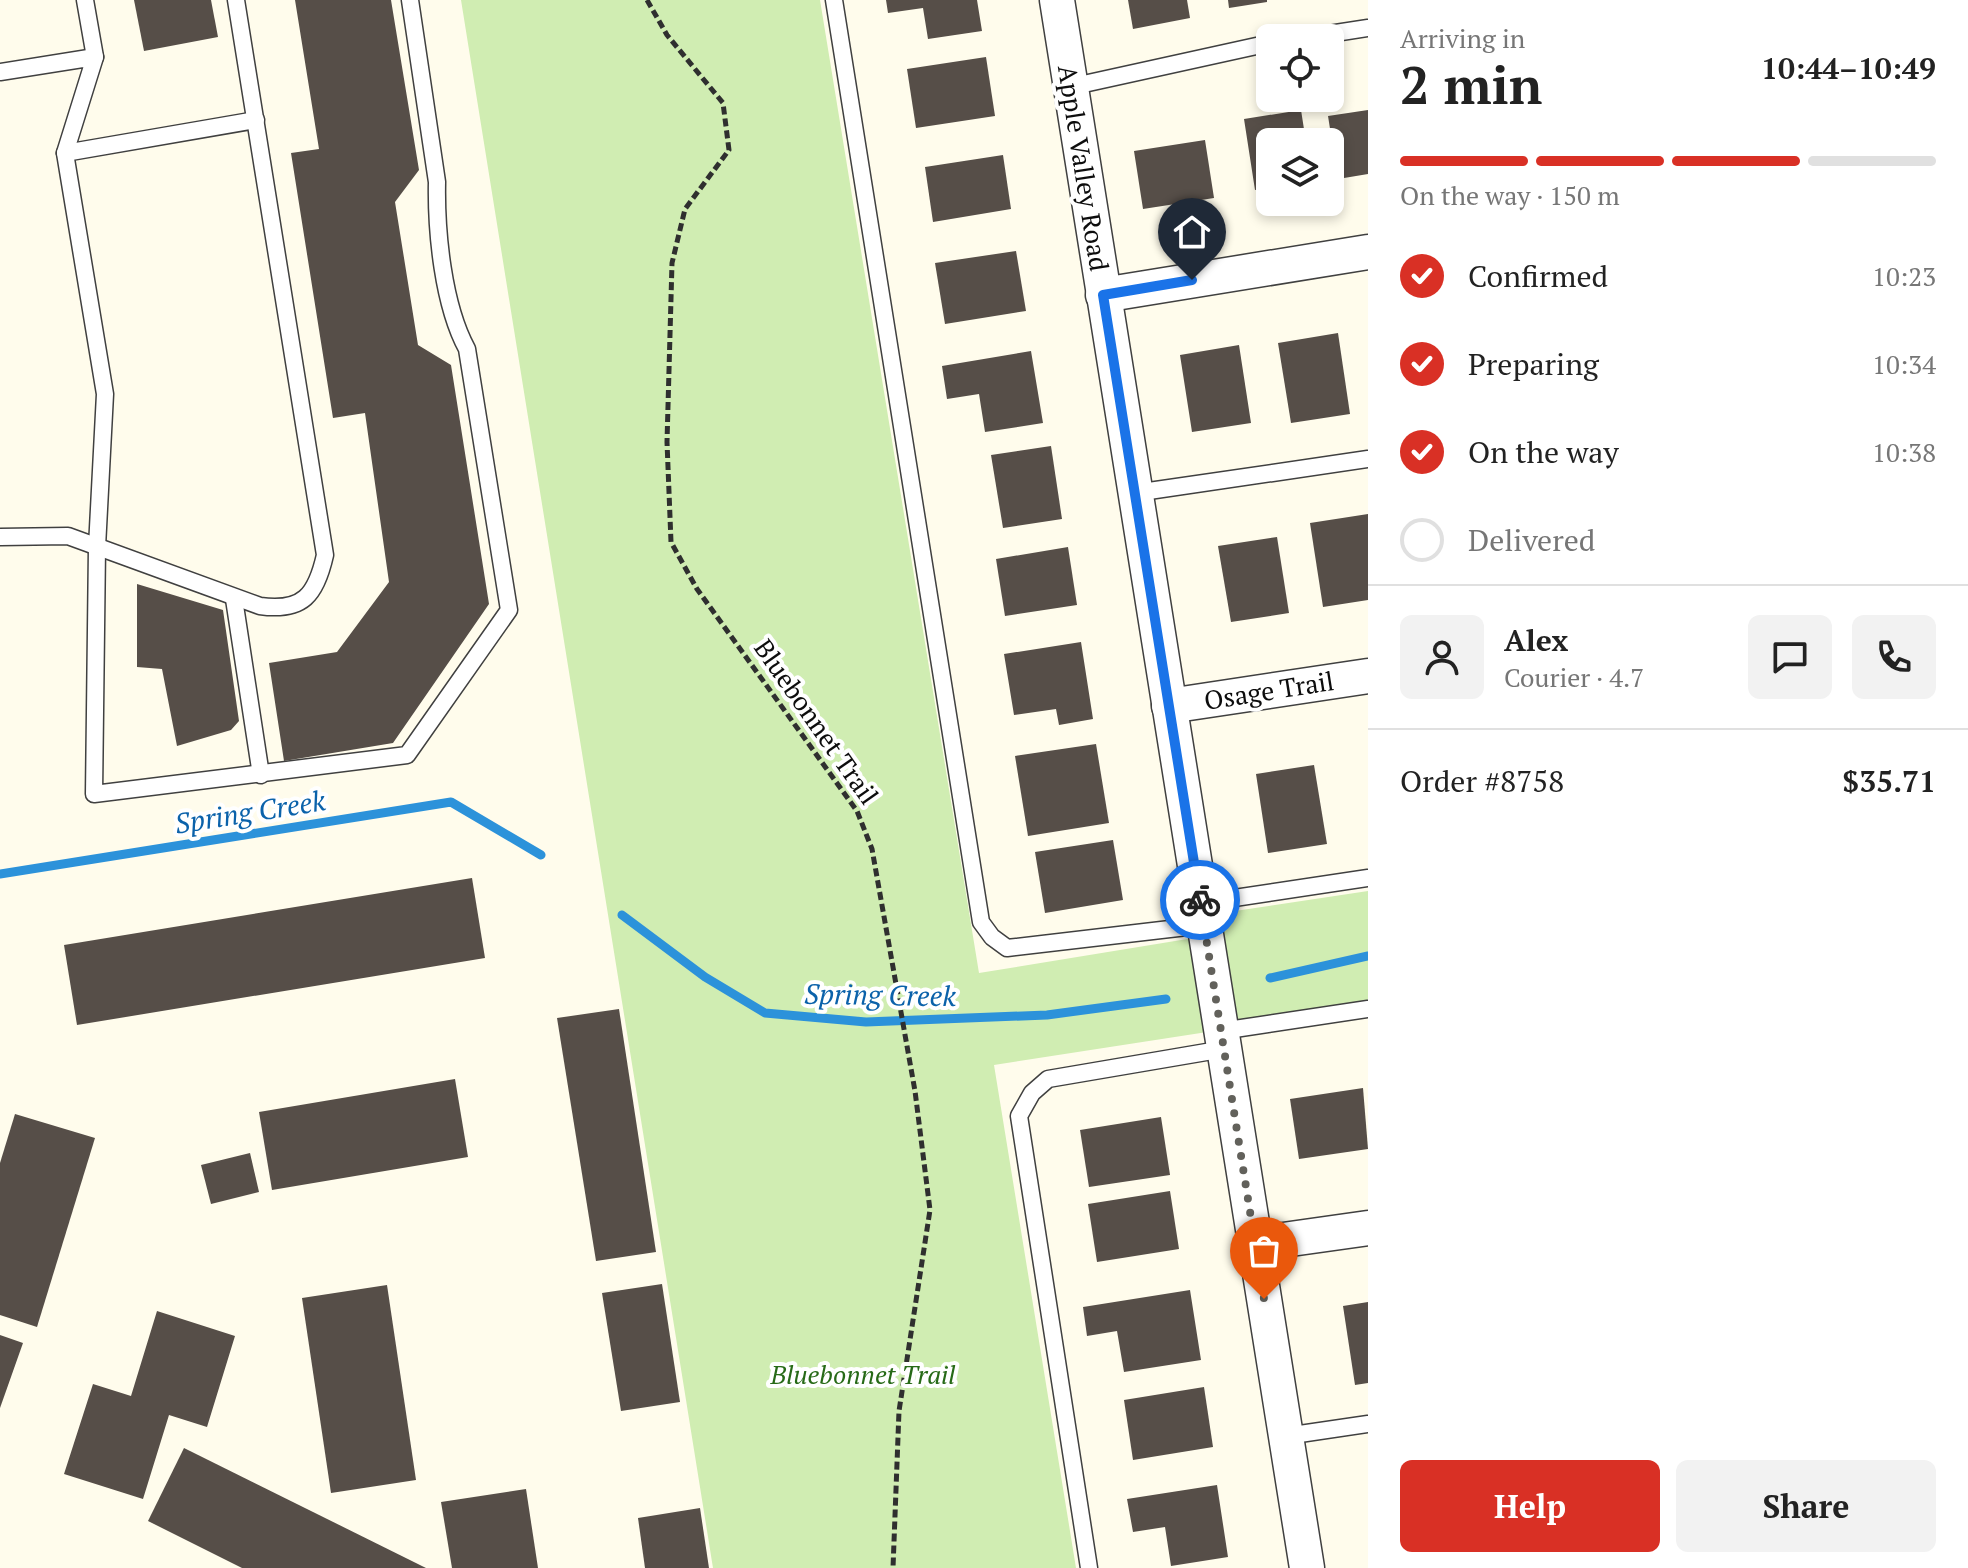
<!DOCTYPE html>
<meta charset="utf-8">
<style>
:root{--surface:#fff;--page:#f2f2f2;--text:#222;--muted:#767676;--line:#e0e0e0;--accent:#d93025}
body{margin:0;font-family:"PT Serif",serif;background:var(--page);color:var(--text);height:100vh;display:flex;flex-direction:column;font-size:30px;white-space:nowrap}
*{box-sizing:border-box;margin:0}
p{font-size:26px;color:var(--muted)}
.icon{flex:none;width:44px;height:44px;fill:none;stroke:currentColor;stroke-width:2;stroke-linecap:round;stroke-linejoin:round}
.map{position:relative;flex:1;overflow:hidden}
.drawer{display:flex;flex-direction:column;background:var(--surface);width:600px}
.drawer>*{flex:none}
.controls{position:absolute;left:1256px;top:24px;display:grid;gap:16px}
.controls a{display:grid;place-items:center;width:88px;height:88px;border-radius:12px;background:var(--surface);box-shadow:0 4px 12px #0003;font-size:40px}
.pin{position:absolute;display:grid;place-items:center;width:68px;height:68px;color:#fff;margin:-82px -34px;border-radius:50% 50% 50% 0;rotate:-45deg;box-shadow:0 0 8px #0007}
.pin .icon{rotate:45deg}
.courier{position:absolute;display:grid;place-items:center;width:80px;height:80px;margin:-40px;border:6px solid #1a73e8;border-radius:50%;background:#fff;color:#222;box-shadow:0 2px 10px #0007}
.headline em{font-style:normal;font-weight:700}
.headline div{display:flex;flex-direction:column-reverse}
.headline{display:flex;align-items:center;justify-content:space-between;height:136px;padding:0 32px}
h1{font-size:52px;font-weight:700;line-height:60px}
.bar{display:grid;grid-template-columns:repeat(4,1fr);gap:12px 8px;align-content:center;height:96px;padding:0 32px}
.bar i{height:10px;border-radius:6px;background:var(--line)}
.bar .current{background:var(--accent)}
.bar p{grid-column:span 4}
.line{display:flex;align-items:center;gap:20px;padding:0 32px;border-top:2px solid var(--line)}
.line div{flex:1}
.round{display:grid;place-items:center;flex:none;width:84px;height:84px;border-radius:12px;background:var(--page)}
ol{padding:0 32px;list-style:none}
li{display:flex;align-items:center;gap:24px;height:88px}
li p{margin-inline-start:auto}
li .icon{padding:8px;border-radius:50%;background:var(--accent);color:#fff;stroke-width:4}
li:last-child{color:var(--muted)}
li i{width:44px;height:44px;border:4px solid var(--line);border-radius:50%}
.button{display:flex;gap:16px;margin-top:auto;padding:16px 32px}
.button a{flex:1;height:92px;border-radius:12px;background:var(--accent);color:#fff;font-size:32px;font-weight:700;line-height:92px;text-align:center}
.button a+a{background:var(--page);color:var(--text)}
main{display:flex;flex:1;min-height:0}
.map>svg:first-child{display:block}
</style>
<main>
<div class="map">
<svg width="1368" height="1568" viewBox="0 0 1368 1568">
<rect width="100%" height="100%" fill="#fffcec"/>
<path fill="#d0edb2" d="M461 0H820L979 973 1224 933 1223 920 1235 911 1368 891V1007L994 1065 1076 1568H713Z"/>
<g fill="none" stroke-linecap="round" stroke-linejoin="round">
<g stroke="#2c92da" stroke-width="9">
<path d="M0 874 451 802 541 855"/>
<path d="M622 915 705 977 765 1013 866 1022 1047 1015 1166 999"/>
<path d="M1270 978 1368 956"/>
</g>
</g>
<g fill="#564e48">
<path d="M134 0H211L218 37 144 51Z"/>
<path d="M295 0H391L419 170 395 202 418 345 451 365 489 604 393 743 284 761 269 663 337 652 389 582 365 413 333 418 291 153 319 149Z"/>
<path d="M886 0H977L982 31 928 39 923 8 888 13Z"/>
<path d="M1128 0H1187L1190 18 1133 29Z"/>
<path d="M1228 0H1267V2L1229 8Z"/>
<path d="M986 57 995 116 916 128 907 69Z"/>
<path d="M1301 110 1306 142H1270V188L1255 190 1244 119Z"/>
<path d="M1368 110V174L1338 179 1328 116Z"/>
<path d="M1205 140 1214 198 1143 209 1134 151Z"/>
<path d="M1003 155 1011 209 933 222 925 167Z"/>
<path d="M1016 251 1026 311 945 324 935 263Z"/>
<path d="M1338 333 1350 414 1291 423 1278 343Z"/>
<path d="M1239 345 1251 423 1192 432 1180 355Z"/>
<path d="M1031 351 1043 423 985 432 979 394 947 399 942 366Z"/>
<path d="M1051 446 1062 519 1003 528 991 455Z"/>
<path d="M1368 514V600L1323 607 1310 523Z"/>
<path d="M1277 537 1289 613 1231 622 1218 546Z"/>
<path d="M1068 547 1077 605 1005 616 996 559Z"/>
<path d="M137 584 223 610 239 721 231 730 177 746 162 669 137 667Z"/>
<path d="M1081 642 1093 719 1059 725 1056 709 1014 715 1004 654Z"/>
<path d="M1096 744 1109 823 1028 836 1015 756Z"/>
<path d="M1314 765 1327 844 1268 853 1256 774Z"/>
<path d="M1113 840 1123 900 1045 913 1035 852Z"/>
<path d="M472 878 485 958 77 1025 64 945Z"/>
<path d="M619 1009 656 1252 596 1261 557 1018Z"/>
<path d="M455 1079 468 1157 272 1190 259 1112Z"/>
<path d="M1363 1088 1368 1149 1299 1159 1290 1099Z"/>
<path d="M15 1114 95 1138 37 1327 0 1315V1163Z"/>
<path d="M1161 1117 1170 1175 1089 1187 1080 1130Z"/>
<path d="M250 1153 259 1192 211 1204 201 1165Z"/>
<path d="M1170 1191 1179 1249 1097 1262 1088 1204Z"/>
<path d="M662 1284 680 1402 621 1411 602 1293Z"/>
<path d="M387 1285 416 1480 331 1493 302 1298Z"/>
<path d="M1190 1290 1201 1360 1124 1372 1117 1331 1087 1336 1083 1307Z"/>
<path d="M1368 1302V1383L1355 1385 1343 1306Z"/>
<path d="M157 1311 235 1336 207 1427 169 1415 143 1499 64 1474 93 1384 131 1396Z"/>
<path d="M0 1335 23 1343 0 1408Z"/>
<path d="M1204 1387 1213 1447 1133 1460 1124 1400Z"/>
<path d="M184 1448 426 1568H242L148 1521Z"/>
<path d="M1217 1485 1228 1557 1171 1566 1165 1527 1133 1532 1127 1499Z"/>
<path d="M526 1489 538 1568H452L441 1502Z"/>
<path d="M700 1508 709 1568H645L638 1518Z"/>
</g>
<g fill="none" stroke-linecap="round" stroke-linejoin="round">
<g stroke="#404040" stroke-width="19">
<g id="service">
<path d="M85 0 95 57"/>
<path d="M834 0 981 922 992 937 1007 948 1204 925"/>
<path d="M1303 38 1368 28"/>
<path d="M0 72 95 57 65 153 105 394 97 547 94 794 407 755 509 610 467 349C443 305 436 232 437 182L410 0"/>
<path d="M1070 87 1270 43"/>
<path d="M65 153 256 120"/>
<path d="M1135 493 1368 459"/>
<path d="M0 537 68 536 260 606C303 612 316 595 325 555L236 0"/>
<path d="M234 599 261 775"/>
<path d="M1201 903 1368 878"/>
<path d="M1221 1031 1368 1009"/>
<path d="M1286 1436 1368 1424"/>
<path d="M1089 1568 1019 1116 1032 1093 1048 1079 1224 1049"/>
</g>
</g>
<g stroke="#404040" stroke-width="37">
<g id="minor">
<path d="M1057 0 1307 1568"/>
<path d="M1103 295 1368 252"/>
<path d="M1169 706 1368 676"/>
<path d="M1255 1244 1368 1228"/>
</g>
</g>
<path stroke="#2f2f2f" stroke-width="5" stroke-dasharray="8 4" stroke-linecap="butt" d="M647 0 667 35 723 103 729 150 685 209 672 263 667 442 671 542 697 589 857 811 872 849 915 1091 930 1210 899 1411 893 1568"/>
<use href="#service" stroke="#fff" stroke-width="16"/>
<use href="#minor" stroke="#fff" stroke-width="34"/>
</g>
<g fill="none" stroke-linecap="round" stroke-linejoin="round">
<path stroke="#62615b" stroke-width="8" stroke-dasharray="0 14.4" d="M1200 900 1264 1299"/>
<path stroke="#1a73e8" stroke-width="10" d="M1192 280 1103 295 1200 900"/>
</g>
<g text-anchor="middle" stroke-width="8" stroke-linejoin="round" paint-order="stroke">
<g font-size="26" fill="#0d0d0d" stroke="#fff">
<text transform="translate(1083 168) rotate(81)" y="9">Apple Valley Road</text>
<text transform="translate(1269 691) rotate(-9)" y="9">Osage Trail</text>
<text transform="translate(816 722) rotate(55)" y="9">Bluebonnet Trail</text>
</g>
<g font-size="26" font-style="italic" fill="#276a17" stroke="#fff">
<text x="863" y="1384">Bluebonnet Trail</text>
</g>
<g font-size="28" font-style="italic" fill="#0b62aa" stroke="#fff">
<text transform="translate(250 812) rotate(-9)" y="10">Spring Creek</text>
<text transform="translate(880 995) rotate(1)" y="10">Spring Creek</text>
</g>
</g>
</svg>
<div class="controls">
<a><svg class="icon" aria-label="locate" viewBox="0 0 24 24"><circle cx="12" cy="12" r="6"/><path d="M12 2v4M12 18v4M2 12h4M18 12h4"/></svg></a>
<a><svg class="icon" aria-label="layers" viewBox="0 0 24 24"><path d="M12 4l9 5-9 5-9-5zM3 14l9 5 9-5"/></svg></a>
</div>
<div class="pin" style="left:1264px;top:1299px;background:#ea580c"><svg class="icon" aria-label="bag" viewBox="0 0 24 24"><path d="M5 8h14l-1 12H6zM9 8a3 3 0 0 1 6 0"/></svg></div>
<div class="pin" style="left:1192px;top:280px;background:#1f2937"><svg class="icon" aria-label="home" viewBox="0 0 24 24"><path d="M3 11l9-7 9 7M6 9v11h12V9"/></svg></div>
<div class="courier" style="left:1200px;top:900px"><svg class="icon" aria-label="bike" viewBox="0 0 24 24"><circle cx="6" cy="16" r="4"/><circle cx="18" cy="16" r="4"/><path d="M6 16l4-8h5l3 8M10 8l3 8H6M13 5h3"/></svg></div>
</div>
<section class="drawer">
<div class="headline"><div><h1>2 min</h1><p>Arriving in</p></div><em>10:44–10:49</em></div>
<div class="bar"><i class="current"></i><i class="current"></i><i class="current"></i><i></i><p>On the way · 150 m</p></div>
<ol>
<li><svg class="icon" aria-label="check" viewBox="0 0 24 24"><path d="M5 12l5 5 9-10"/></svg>Confirmed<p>10:23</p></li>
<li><svg class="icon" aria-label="check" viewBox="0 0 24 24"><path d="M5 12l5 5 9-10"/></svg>Preparing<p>10:34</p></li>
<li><svg class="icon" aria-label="check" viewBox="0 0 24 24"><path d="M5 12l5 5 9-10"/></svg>On the way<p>10:38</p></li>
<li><i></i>Delivered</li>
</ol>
<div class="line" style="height:144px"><a class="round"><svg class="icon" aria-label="person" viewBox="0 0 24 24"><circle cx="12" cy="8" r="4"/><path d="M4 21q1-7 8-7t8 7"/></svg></a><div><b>Alex</b><p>Courier · 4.7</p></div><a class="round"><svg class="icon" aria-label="chat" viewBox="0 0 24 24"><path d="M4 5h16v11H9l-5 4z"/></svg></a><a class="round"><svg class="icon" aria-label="phone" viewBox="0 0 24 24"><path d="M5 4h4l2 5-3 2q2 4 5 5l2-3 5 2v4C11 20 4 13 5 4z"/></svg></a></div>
<div class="line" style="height:104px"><div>Order #8758</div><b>$35.71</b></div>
<div class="button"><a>Help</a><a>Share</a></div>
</section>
</main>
